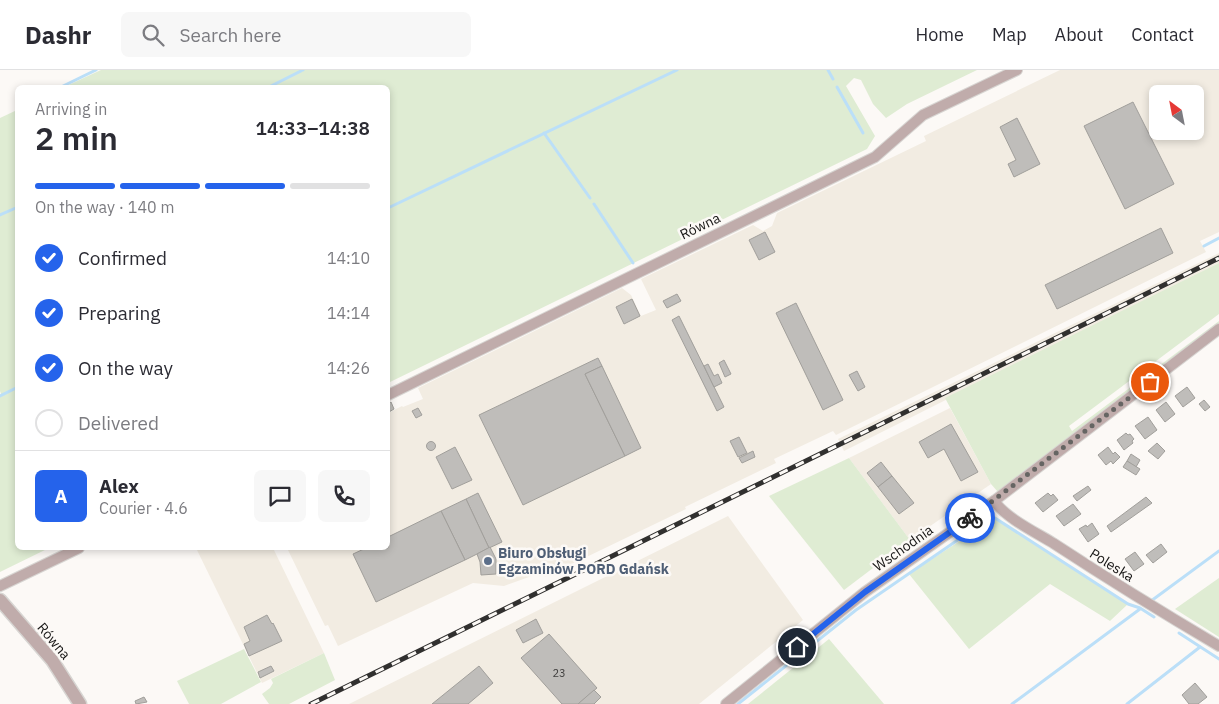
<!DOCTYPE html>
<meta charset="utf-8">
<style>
:root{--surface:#fff;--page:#f7f7f7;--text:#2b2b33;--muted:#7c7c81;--line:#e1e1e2;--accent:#2563eb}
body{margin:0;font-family:"IBM Plex Sans",sans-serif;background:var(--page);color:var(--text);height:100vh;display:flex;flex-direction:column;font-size:19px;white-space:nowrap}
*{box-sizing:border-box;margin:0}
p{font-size:16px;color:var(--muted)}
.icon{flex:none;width:28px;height:28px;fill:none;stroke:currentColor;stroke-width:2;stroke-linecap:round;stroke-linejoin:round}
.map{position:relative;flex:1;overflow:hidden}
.side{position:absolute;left:15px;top:15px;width:375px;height:465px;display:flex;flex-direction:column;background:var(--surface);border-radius:8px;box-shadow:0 2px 8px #0003}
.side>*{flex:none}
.needle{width:32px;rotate:328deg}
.buttons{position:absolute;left:1149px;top:15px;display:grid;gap:10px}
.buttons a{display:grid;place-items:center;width:55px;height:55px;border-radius:8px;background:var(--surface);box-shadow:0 2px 8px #0003;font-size:25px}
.pin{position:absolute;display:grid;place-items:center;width:42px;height:42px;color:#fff;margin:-21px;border:2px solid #fff;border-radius:50%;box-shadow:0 1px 5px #0007}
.courier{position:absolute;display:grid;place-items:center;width:50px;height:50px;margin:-25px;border:4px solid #2563eb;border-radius:50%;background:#fff;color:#222;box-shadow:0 1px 6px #0007}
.overview em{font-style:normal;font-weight:600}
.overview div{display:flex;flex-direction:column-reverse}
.overview{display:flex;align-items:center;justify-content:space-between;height:85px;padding:0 20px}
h1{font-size:32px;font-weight:600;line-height:38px}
.bar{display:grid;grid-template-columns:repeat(4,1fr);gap:8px 5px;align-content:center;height:60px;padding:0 20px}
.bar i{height:6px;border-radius:4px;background:var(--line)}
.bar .selected{background:var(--accent)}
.bar p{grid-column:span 4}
.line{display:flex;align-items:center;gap:12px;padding:0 20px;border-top:1px solid var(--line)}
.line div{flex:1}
.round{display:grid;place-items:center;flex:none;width:52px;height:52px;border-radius:8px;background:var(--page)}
ol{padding:0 20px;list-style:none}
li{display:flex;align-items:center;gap:15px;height:55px}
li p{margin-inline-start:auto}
li .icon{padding:5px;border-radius:50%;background:var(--accent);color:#fff;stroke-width:4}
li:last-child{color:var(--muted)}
li i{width:28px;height:28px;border:2px solid var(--line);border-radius:50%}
header{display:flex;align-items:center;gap:30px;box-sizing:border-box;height:70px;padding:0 25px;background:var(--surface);border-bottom:1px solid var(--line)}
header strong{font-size:24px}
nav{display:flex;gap:28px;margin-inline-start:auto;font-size:18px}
.search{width:350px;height:45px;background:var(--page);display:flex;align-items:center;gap:12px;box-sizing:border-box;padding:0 18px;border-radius:8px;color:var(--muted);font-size:19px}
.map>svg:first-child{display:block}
</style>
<header>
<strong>Dashr</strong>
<div class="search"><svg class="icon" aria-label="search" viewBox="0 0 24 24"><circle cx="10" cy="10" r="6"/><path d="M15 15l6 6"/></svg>Search here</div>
<nav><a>Home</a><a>Map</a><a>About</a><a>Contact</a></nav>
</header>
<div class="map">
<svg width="1219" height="634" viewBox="0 0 1219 634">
<rect width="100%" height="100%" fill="#fcf9f6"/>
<g fill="#f2ece2" fill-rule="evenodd">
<path d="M1060 0H1219V162L1200 171 1206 182 836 365 833 361 774 389 776 393 685 437 686 439 545 507 543 502 504 516 473 513 338 576 328 555 325 556 287 478H388V343L402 336 403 337 423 329 418 318 622 218 631 225 641 246 656 240 641 209 753 155 763 161 772 156 777 143 926 71 924 66ZM1158 24H1195V61H1158Z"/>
<path d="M1219 183V193L844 381 838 369Z"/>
<path d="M950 338 991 414 910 470 849 388Z"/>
<path d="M728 446 803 550 699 634H349Z"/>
<path d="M196 478H273L324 583 262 613Z"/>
</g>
<g fill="#dfecd3">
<path d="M101 0H977L907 34 886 48 873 34 861 10 854 8 846 16 875 66 867 79 388 313V18L64 17Z"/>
<path d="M17 40 18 478H49L0 502V325L1 324 0 321V48Z"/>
<path d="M1219 193V244L1069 356 1072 361 1219 251V255L998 422 991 414 945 328Z"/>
<path d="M849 388 910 470 844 520 769 426Z"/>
<path d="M995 448 1128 534 1110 551 1050 514 969 579 909 504Z"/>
<path d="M1219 508V567L1175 539Z"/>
<path d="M829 569 884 634H748Z"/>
<path d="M244 579 261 612 221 634H189L177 611Z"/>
<path d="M324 583 335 610 289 634H269L262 624 270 618 273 613 271 609Z"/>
</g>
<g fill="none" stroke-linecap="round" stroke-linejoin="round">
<g stroke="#bbdff8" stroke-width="3">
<path d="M828 0 833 9"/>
<path d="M837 17 863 63"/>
<path d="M59 18 96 0"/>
<path d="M267 18 303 0"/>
<path d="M544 63 590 128"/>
<path d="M594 134 633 193"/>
<path d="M388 138 677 0"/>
<path d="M0 145 18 137"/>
<path d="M1204 176 1219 168"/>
<path d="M0 326 18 317"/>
<path d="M1151 531 1219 481"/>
<path d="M1179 563 1219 589"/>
<path d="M738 634 856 540 981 454 995 448 1128 534 1140 538 1154 547"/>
<path d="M1012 634 1140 539"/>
<path d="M1127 634 1200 577"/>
</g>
</g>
<g fill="#bfbdba" stroke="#a19f9b">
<path d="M1133 32 1174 114 1125 139 1084 56Z"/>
<path d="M1017 48 1040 94 1014 107 1008 94 1016 90 1000 57Z"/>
<path d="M1161 158 1173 183 1057 239 1045 215Z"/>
<path d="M765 162 775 182 759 190 749 170Z"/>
<path d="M677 224 681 231 667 238 663 231Z"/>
<path d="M632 229 640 246 624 254 616 237Z"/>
<path d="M796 233 843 330 823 340 776 243Z"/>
<path d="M679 246 724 337 717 341 672 250Z"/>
<path d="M598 288 602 296 585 304 625 386 523 435 479 345Z"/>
<path d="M724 290 731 304 725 307 719 293Z"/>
<path d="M708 294 714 306 718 304 722 313 714 317 704 296Z"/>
<path d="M602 296 641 378 625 386 585 304Z"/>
<path d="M857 301 865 317 858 321 849 305Z"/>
<path d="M1187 317 1195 328 1183 337 1175 326Z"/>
<path d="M1204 330 1210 337 1205 341 1199 334Z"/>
<path d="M391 332 394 339 389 342 388 334Z"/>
<path d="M1166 332 1175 344 1165 352 1156 340Z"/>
<path d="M418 338 422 345 416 348 412 341Z"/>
<path d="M1148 347 1157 360 1145 369 1135 356Z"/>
<path d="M951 354 978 402 961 411 944 379 928 388 919 372Z"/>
<path d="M1126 363 1128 365 1130 364 1134 369 1132 371 1133 373 1124 380 1117 370Z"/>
<path d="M739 367 747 383 738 387 730 371Z"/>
<circle cx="431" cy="376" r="4.5"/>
<path d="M1157 373 1165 381 1158 389 1148 381Z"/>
<path d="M455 377 472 410 452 419 436 387Z"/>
<path d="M1108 377 1113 384 1115 382 1120 387 1113 394 1111 391 1106 395 1098 385Z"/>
<path d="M753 381 755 387 742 393 739 388Z"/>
<path d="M1131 384 1140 390 1136 397 1127 391Z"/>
<path d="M1127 391 1140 399 1136 405 1123 397Z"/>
<path d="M881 392 892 406 878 417 867 403Z"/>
<path d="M892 406 914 433 899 444 878 417Z"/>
<path d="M1088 416 1091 420 1077 431 1073 426Z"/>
<path d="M478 423 502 472 489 478 466 429Z"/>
<path d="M1048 423 1051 426 1053 424 1058 430 1043 442 1035 433Z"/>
<path d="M1146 427 1152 433 1111 462 1107 456Z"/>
<path d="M466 429 489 478 465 490 441 441Z"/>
<path d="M1073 434 1081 444 1064 456 1056 446Z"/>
<path d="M441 441 465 490 376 532 353 484 366 478H388V467Z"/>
<path d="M1092 453 1099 464 1088 472 1079 459 1086 455 1087 457Z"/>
<path d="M1161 474 1167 482 1153 493 1146 485Z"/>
<path d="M490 477 496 489V504L481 505 480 492 477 484Z"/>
<path d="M1135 482 1144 494 1134 501 1125 489Z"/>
<path d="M267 545 272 554 273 553 282 571 249 586 244 574 250 571 244 557Z"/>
<path d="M536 549 543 563 523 573 516 560Z"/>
<path d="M549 564 597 618 578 634H562L521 588Z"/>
<path d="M271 596 274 601 260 608 258 602Z"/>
<path d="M479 596 493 613 468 634H432Z"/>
<path d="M1195 613 1207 627 1198 634H1189L1182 625Z"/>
<path d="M594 620 601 627 594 634H578Z"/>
<path d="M144 627 147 632 136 634 135 631Z"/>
</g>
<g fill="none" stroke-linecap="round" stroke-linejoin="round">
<g stroke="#d7d5d2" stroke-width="12">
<g id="minor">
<path d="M388 325 875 87 923 45 1017 0"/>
<path d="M994 431C1006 448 1035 462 1053 473 1108 509 1163 543 1219 576"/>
<path d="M0 516 79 478"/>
<path d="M726 634 865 522 994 431 1219 259"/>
</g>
</g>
<g stroke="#d7d5d2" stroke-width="15">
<path id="tertiary" d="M0 530 52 590 80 634"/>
</g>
<use href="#minor" stroke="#c0acab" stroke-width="10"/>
<use href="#tertiary" stroke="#c0acab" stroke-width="12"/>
<g stroke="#31302f" stroke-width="5">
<path id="rail" d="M311 634 1219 188"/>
</g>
<use href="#rail" stroke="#fcf9f6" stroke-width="3" stroke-dasharray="9" stroke-linecap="butt"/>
</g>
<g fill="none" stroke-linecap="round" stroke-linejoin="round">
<path stroke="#666563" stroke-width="5" stroke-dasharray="0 9" d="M970 448 1150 312"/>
<path stroke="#2563eb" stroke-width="6" d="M797 577 865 522 970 448"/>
</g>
<circle fill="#5c6f8a" stroke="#fcf9f6" stroke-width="2" cx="488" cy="491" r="5"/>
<g text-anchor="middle" stroke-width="5" stroke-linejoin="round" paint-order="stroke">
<g font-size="11" fill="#403f3e">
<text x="559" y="607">23</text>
</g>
<g font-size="14" fill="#161514" stroke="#fcf9f6">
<text transform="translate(700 156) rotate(-26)" y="5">Równa</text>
<text transform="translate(903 478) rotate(-35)" y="5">Wschodnia</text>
<text transform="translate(1112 495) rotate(32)" y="5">Poleska</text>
<text transform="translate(54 571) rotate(50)" y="5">Równa</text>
</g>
<g font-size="14" font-weight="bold" fill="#4e5e75" stroke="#fcf9f6" text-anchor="start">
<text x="498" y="488">Biuro Obsługi<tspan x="498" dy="16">Egzaminów PORD Gdańsk</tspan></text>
</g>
</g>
</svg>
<div class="buttons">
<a><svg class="needle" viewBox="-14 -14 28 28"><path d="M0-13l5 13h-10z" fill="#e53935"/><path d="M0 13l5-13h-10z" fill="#7c7c81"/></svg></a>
</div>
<div class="pin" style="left:1150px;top:312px;background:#ea580c"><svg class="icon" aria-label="bag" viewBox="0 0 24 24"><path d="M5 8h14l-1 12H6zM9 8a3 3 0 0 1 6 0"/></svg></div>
<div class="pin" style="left:797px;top:577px;background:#1f2937"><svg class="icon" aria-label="home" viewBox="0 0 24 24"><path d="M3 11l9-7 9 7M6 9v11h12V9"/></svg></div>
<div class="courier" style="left:970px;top:448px"><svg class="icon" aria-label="bike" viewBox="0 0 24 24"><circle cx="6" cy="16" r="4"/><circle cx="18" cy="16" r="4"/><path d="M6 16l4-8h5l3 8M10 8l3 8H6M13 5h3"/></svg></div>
<section class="side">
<div class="overview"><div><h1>2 min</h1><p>Arriving in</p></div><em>14:33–14:38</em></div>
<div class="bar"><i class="selected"></i><i class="selected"></i><i class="selected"></i><i></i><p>On the way · 140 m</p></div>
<ol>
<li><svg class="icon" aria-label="check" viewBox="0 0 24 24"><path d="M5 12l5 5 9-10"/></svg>Confirmed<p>14:10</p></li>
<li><svg class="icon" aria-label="check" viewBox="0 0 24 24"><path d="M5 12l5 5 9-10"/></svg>Preparing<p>14:14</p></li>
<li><svg class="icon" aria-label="check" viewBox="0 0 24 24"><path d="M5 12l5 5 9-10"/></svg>On the way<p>14:26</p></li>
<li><i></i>Delivered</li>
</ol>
<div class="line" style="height:90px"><b class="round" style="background:var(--accent);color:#fff">A</b><div><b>Alex</b><p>Courier · 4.6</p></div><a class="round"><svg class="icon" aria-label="chat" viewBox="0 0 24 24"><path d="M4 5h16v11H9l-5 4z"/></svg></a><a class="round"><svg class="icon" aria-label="phone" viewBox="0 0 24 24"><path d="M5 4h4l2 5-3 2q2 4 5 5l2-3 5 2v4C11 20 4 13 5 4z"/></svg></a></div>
</section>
</div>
